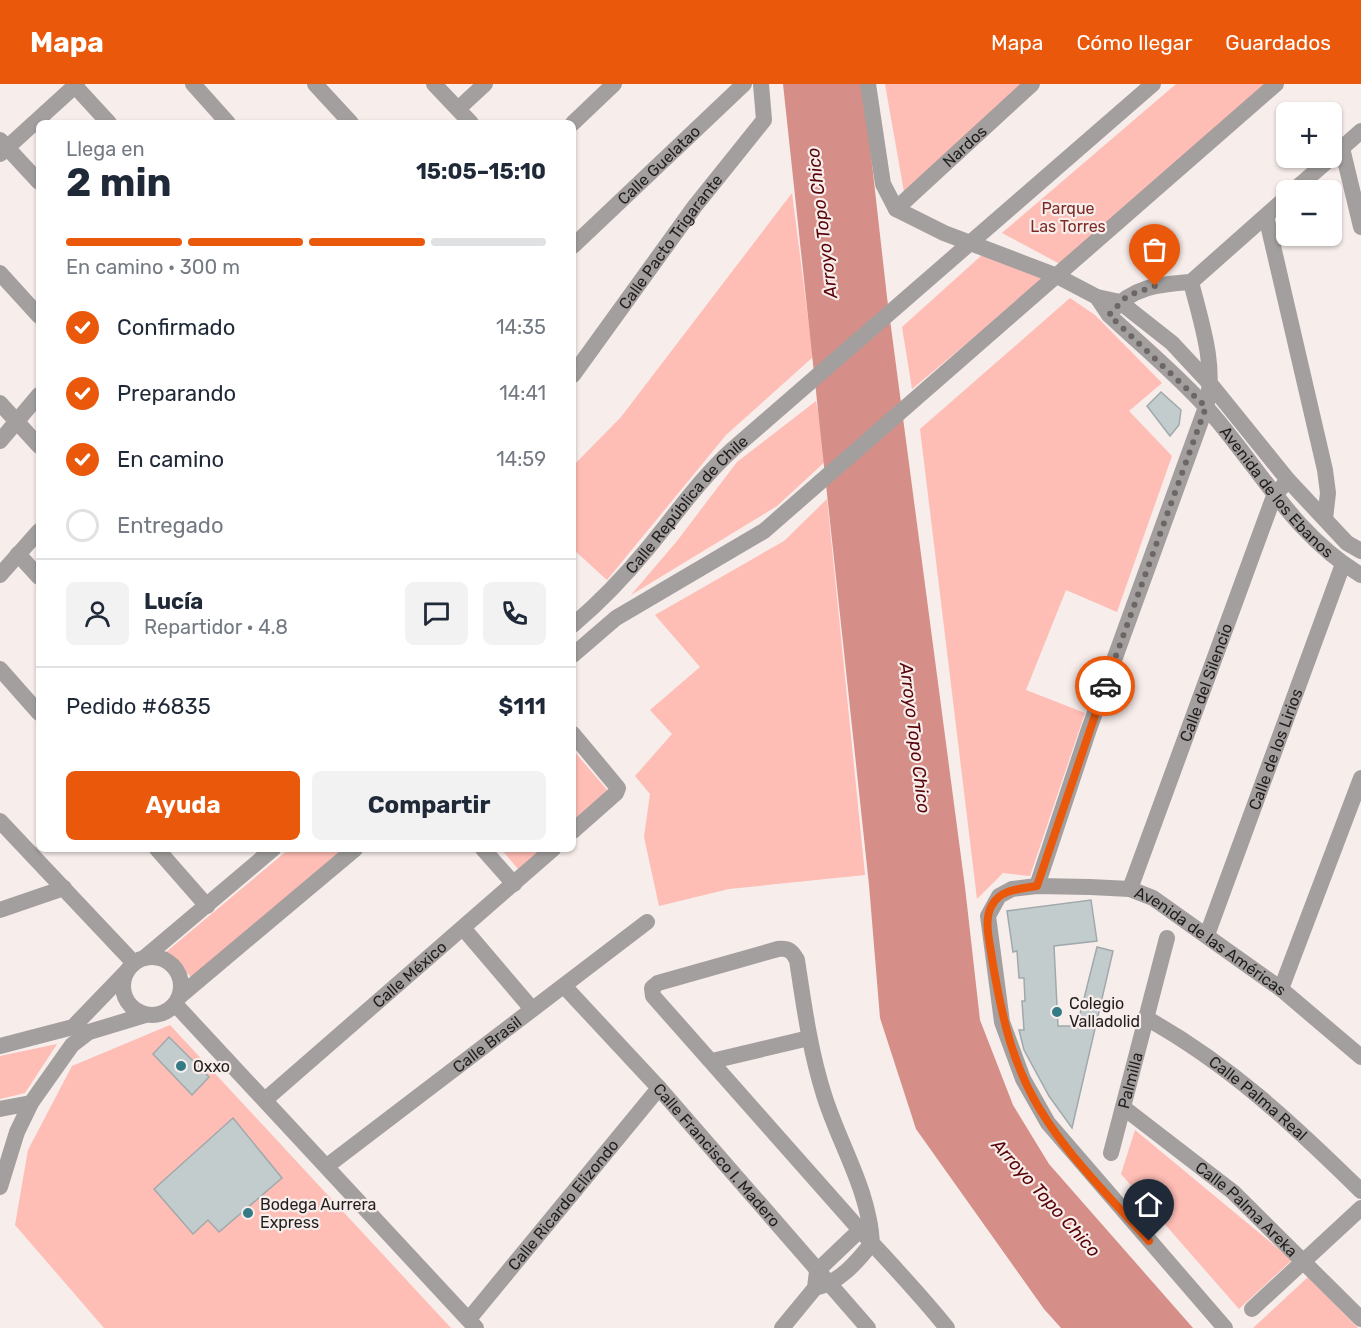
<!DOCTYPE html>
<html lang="es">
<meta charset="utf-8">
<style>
:root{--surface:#fff;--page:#f2f2f3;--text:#1f2937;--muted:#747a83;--line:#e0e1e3;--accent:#ea580c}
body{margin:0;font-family:Rubik,sans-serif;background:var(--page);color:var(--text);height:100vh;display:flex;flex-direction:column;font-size:22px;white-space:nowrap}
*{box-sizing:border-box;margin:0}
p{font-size:20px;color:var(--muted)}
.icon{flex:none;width:33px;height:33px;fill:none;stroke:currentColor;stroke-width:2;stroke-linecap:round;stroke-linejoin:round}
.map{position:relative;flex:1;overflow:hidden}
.drawer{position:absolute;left:36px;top:36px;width:540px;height:732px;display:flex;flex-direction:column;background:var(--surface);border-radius:9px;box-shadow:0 2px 4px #0004}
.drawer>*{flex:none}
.controls{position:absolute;left:1276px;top:18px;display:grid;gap:12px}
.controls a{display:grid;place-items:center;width:66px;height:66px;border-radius:9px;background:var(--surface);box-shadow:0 2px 4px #0004;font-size:30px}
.pin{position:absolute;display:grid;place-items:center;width:51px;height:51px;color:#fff;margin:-62px -26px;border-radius:50% 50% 50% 0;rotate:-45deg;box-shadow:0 0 6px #0007}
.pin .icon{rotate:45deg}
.courier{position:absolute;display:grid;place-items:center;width:60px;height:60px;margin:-30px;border:4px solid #ea580c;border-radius:50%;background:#fff;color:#222;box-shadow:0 2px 8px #0007}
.headline em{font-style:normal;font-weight:700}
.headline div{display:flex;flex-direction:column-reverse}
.headline{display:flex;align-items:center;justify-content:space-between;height:102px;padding:0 30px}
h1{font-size:39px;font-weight:700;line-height:45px}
.bar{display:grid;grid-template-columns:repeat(4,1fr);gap:9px 6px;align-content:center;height:72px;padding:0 30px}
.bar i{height:8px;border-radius:4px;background:var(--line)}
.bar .active{background:var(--accent)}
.bar p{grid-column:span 4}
.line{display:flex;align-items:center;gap:15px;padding:0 30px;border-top:2px solid var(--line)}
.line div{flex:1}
.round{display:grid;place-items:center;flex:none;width:63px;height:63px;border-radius:9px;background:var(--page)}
ol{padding:0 30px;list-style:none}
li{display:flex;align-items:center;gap:18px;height:66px}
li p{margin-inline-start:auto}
li .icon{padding:6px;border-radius:50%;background:var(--accent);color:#fff;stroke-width:4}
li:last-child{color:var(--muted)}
li i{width:33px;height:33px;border:3px solid var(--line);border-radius:50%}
.primary-button{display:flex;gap:12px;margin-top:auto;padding:12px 30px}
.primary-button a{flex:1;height:69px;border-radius:9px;background:var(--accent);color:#fff;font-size:24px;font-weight:700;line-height:69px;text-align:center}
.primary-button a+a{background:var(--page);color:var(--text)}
header{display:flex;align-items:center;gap:36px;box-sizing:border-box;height:84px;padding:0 30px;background:var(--accent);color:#fff}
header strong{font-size:28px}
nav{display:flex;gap:33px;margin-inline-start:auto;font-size:21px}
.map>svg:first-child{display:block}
</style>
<header>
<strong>Mapa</strong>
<nav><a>Mapa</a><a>Cómo llegar</a><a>Guardados</a></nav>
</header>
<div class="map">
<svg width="1361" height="1244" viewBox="0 0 1361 1244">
<rect width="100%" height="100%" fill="#f7edeb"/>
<g fill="#febdb5">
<path d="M885 0H1022L904 108Z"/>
<path d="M1176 0H1269L1060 180 1002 149Z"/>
<path d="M792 109 813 273 726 351 607 496 573 465V382L621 333Z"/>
<path d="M982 171 1044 195 912 305 902 243Z"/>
<path d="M1070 214 1095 231 1162 299 1129 327 1172 372 1117 528 1066 506 1026 606 1085 629 1030 792 1003 789 977 815 920 345Z"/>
<path d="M816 317 828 375 777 422 631 511 677 457 737 378Z"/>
<path d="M827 415 865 791 729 805 659 822 644 753 650 710 635 692 672 650 650 626 700 583 655 531 784 457Z"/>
<path d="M573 666 609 708 573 739Z"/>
<path d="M289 765H344L191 893 166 868Z"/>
<path d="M501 765H542L518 785Z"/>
<path d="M170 941 451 1244H104L15 1141 28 1066 72 982Z"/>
<path d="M57 960 25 1009 0 1015V972Z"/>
<path d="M1135 1046 1292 1176 1239 1225 1121 1090Z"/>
<path d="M1308 1193 1358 1244H1253Z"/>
</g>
<path fill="#d58f88" d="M783 0H863L887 213 965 803 980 936 1013 1021 1049 1080 1193 1244H1061L1044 1225 916 1045 880 934 869 801Z"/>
<g fill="#c2cccd" stroke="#a0a9ab" stroke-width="1.5">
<path d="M1161 308 1181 326 1179 341 1170 352 1147 322Z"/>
<path d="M1091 816 1097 857 1054 862 1058 942H1077L1097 863 1113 867 1072 1044 1049 1012 1024 966 1019 946H1024L1022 917H1025L1024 894H1019L1017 867 1013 868 1007 827Z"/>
<path d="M169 953 209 993 192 1011 153 970Z"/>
<path d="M233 1034 282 1094 219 1148 208 1136 193 1150 154 1105Z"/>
</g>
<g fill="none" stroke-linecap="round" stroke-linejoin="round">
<g stroke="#a39f9f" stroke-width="16">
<path d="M193 0 228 39"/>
<path d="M315 0 351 39"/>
<path d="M434 0 471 39"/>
<path d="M75 2 109 39"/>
<path d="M458 25 485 0"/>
<path d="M573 39 614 0"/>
<path d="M0 56 39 98"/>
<path d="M1342 64 1361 143"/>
<path d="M1335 70 1361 47"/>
<path d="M1294 106 1331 74"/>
<path id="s1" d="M896 125 1032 0"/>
<path d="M1266 132 1325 386 1328 409 1325 435"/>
<path id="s2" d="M573 162 744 0"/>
<path d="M0 189 39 232"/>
<path d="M1191 198 1287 113"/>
<path d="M1111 228C1132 203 1159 200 1191 198"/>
<path id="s3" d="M573 291 695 122 764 36 761 0"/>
<path d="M0 319 39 362"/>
<path d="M0 357 39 311"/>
<path d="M18 470 39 493"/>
<path d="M0 491 39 447"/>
<path d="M0 585 39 629"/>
<path d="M573 650 618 704 616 709 573 747"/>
<path d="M157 765 207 822"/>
<path d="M483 765 514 800"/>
<path d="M1037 802 1089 645 1206 323C1217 283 1201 238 1191 198"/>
<path id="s4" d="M1130 805 1274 412 1288 396"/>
<path d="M0 826 64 804"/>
<path d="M463 844 532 925"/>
<path id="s5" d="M1207 851 1343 480"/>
<path id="s6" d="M564 902 659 1004 868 1244"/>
<path d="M1281 905 1361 694"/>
<path id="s7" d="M1146 934C1229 980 1294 1041 1361 1107"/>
<path d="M712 977 809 954"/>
<path id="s8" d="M266 1015 553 765"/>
<path id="s9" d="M1124 1024 1233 1108 1361 1235"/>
<path id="s10" d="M1111 1069 1167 854"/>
<path id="s11" d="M327 1082 647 838"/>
<path d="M815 1204C839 1199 857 1178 872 1159 869 1106 840 1062 824 1011 810 967 804 922 797 876 792 867 789 864 778 865L658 899 652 904 653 912 860 1146C889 1178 920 1210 947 1244"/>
<path d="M1252 1225 1361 1124"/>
<path id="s12" d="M469 1235 659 1004"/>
<path d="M782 1244 815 1204 817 1187 860 1146 870 1142"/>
<path id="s13" d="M1225 1244 1048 1039 1023 995 1002 938 988 832 999 812 1012 805 1037 802 1090 803 1130 805 1153 814 1281 905 1361 973"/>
</g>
<g stroke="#a39f9f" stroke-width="16">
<path d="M868 0 883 100 896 125 944 149 1057 192 1097 213 1120 218 1172 259 1212 302 1288 396 1347 459 1361 467"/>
<path d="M0 70 77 0"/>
<path id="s14" d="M1097 213 1109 231C1141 261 1176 290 1206 323 1257 380 1293 451 1361 491"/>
<path id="s15" d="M573 541C600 518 625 492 648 464 676 430 700 395 733 365L1153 0"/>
<path d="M573 571 616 534 764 447 1276 0"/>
<path d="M0 737 134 879"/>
<circle cx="152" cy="902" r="29"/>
<path d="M144 874 273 765"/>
<path d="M180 912 355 765"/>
<path d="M175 920 476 1244"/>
<path d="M0 962 73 943 126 888"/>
<path d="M0 1025 31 1019"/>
<path d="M0 1103 17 1048 31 1019 72 961 89 948 145 931"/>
</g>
</g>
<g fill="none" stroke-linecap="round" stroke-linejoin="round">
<path stroke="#6c6665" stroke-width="6" stroke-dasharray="0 10.8" d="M1105 602 1206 323 1109 231 1127 212 1155 202"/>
<path stroke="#ea580c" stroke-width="8" d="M1105 602 1037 802C1020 805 1001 805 992 821 983 836 990 858 992 875 1002 934 1013 987 1048 1038 1074 1078 1117 1121 1149 1157"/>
</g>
<g fill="#347b86" stroke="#f7edeb" stroke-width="2">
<circle cx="1057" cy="928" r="6"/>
<circle cx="181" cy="982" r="6"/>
<circle cx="248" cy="1129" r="6"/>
</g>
<g text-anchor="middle" stroke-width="4.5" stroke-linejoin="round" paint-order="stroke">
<g font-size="16" fill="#211e1d" stroke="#f7edeb">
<text dy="6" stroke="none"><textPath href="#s1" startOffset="93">Nardos</textPath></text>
<text dy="6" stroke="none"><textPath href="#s2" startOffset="118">Calle Guelatao</textPath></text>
<text dy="6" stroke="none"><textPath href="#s3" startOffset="165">Calle Pacto Trigarante</textPath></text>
<text dy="6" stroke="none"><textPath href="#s14" startOffset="266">Avenida de los Ebanos</textPath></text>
<text dy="6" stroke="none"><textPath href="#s15" startOffset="166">Calle República de Chile</textPath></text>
<text dy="6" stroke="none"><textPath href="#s4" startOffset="220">Calle del Silencio</textPath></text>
<text dy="6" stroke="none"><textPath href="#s5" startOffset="198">Calle de los Lirios</textPath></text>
<text dy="6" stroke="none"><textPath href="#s13" startOffset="741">Avenida de las Américas</textPath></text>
<text dy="6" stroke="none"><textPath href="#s8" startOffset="190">Calle México</textPath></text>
<text dy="6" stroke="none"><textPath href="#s11" startOffset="201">Calle Brasil</textPath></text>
<text dy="6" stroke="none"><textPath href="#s10" startOffset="75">Palmilla</textPath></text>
<text dy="6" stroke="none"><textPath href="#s7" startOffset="138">Calle Palma Real</textPath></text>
<text dy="6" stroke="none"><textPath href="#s6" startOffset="228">Calle Francisco I. Madero</textPath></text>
<text dy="6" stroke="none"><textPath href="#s12" startOffset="148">Calle Ricardo Elizondo</textPath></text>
<text dy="6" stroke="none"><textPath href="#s9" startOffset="159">Calle Palma Areka</textPath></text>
</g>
<g font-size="16" fill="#7e2b27" stroke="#f7edeb">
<text x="1068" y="130">Parque<tspan x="1068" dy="18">Las Torres</tspan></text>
</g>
<g font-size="16" fill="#211e1d" stroke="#f7edeb" text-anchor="start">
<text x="1069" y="925">Colegio<tspan x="1069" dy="18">Valladolid</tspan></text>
<text x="193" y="988">Oxxo</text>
<text x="260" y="1126">Bodega Aurrera<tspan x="260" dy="18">Express</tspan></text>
</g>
<g font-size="18" font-style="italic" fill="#590308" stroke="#f7edeb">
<text transform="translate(822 139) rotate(-97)" y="6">Arroyo Topo Chico</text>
<text transform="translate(915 654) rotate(83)" y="6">Arroyo Topo Chico</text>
<text transform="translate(1046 1114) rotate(48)" y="6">Arroyo Topo Chico</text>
</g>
</g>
</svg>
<div class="controls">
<a>+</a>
<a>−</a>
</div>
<div class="pin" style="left:1155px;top:202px;background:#ea580c"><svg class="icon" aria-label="bag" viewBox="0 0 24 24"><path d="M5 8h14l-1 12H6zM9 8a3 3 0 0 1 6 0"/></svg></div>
<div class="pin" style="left:1149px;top:1157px;background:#1f2937"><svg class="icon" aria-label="home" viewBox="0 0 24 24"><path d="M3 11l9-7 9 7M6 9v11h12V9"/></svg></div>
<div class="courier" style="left:1105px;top:602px"><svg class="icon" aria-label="car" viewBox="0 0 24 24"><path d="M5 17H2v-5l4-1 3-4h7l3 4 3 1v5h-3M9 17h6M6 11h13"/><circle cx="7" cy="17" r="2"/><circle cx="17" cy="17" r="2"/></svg></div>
<section class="drawer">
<div class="headline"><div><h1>2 min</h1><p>Llega en</p></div><em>15:05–15:10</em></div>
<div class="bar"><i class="active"></i><i class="active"></i><i class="active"></i><i></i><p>En camino · 300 m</p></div>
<ol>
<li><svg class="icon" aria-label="check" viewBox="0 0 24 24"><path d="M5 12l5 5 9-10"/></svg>Confirmado<p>14:35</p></li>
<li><svg class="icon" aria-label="check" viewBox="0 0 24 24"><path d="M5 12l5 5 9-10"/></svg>Preparando<p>14:41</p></li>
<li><svg class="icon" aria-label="check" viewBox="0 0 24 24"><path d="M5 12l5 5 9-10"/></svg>En camino<p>14:59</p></li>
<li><i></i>Entregado</li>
</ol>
<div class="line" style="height:108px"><a class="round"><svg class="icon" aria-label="person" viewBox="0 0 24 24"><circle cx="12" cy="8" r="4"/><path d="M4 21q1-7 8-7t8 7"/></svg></a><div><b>Lucía</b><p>Repartidor · 4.8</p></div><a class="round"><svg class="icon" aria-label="chat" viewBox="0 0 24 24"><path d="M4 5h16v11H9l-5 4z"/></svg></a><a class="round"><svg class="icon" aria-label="phone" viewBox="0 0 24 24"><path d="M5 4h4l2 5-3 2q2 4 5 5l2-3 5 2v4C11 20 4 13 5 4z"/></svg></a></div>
<div class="line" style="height:78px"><div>Pedido #6835</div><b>$111</b></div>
<div class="primary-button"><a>Ayuda</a><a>Compartir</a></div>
</section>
</div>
